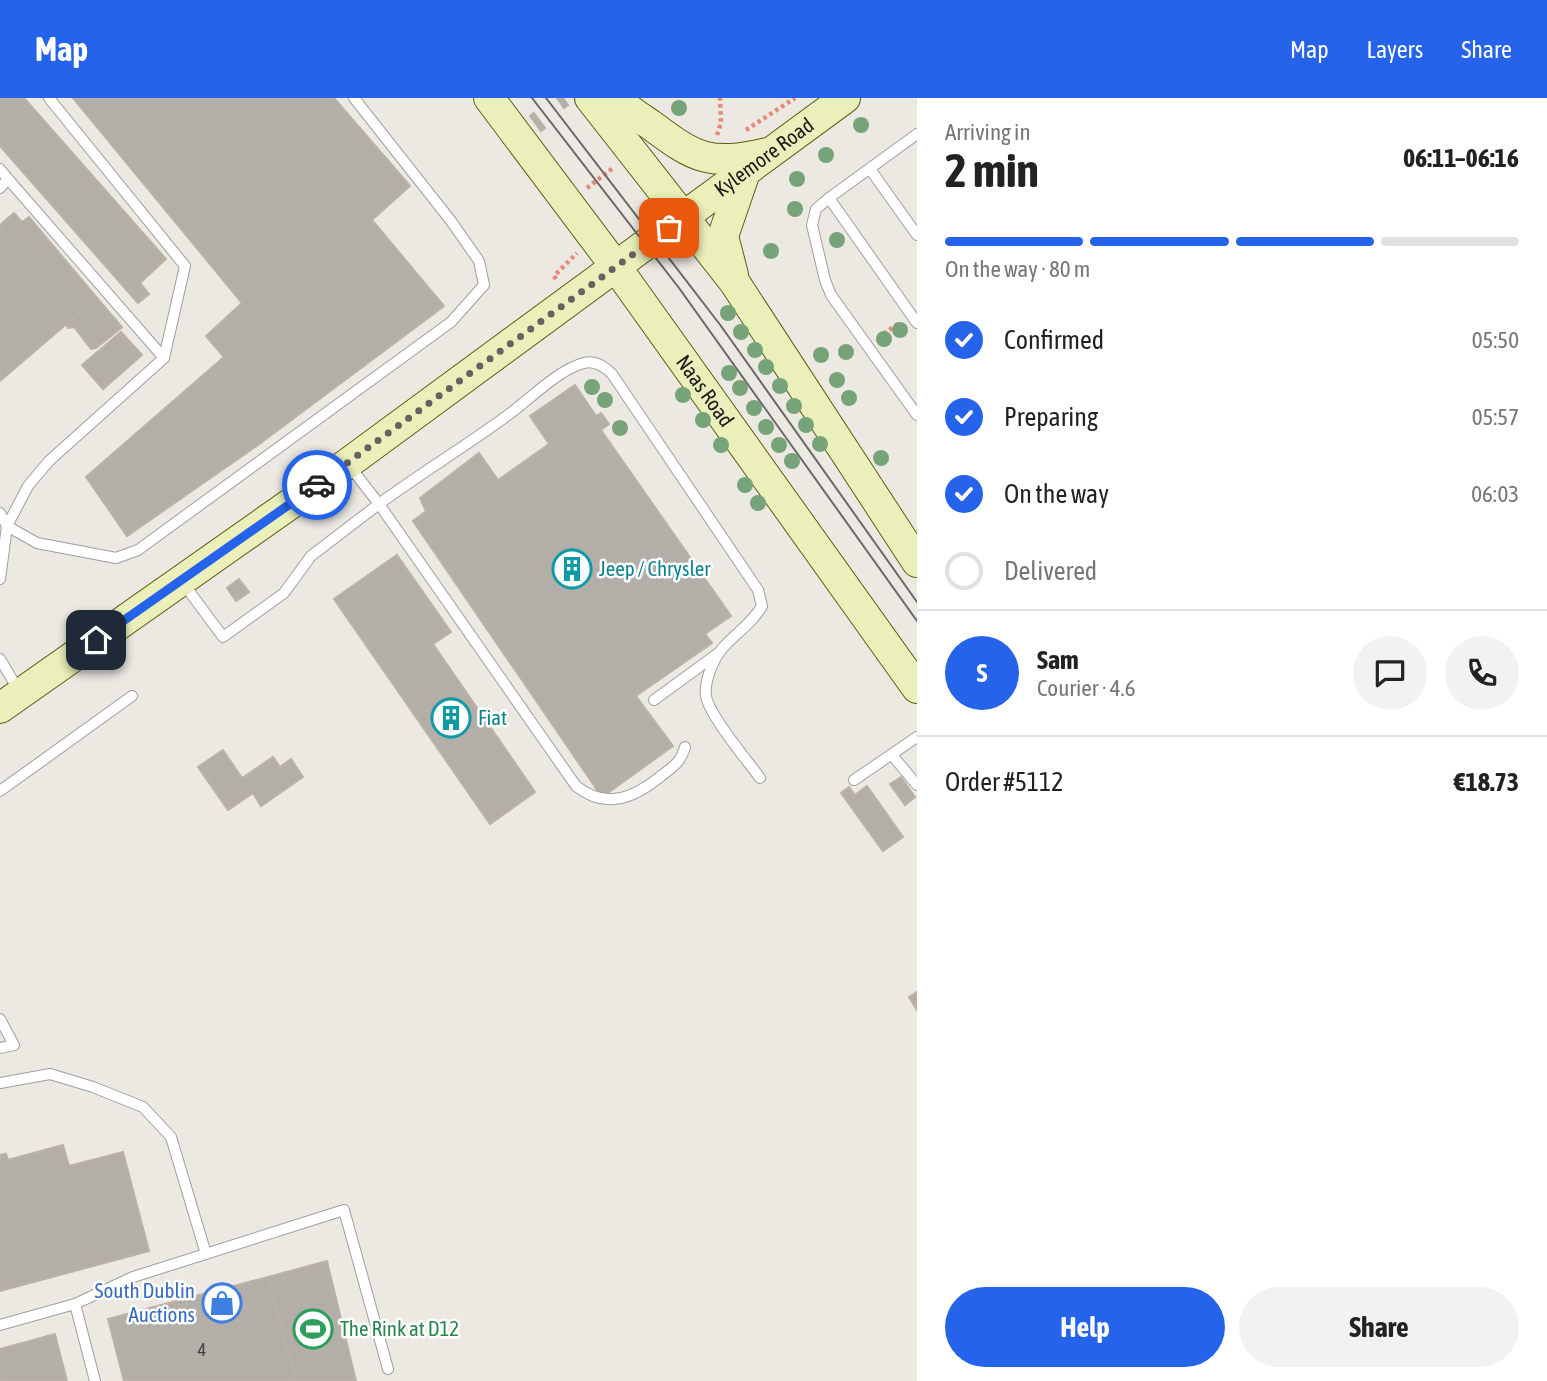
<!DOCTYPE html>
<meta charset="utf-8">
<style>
:root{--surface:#fff;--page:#f2f2f2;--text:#222;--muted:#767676;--line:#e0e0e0;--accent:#2563eb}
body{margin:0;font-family:"Asap Condensed",sans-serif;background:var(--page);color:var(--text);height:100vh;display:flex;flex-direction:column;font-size:26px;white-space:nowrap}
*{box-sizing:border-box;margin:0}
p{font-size:23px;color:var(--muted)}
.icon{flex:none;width:38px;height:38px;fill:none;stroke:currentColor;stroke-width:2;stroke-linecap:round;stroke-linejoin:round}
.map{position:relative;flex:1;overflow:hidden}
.sheet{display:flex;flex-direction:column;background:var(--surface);width:630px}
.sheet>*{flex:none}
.pin{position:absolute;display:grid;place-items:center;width:60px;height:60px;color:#fff;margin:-30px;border-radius:14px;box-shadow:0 4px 10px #0006}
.courier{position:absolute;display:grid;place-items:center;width:70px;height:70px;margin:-35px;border:5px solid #2563eb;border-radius:50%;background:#fff;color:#222;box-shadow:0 2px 9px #0007}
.summary em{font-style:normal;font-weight:700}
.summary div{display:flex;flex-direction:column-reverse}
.summary{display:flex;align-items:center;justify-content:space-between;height:119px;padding:0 28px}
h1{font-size:46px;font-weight:700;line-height:52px}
.bar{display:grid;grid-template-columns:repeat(4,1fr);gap:10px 7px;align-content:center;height:84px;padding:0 28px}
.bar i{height:9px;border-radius:5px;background:var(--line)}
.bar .selected{background:var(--accent)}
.bar p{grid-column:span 4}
.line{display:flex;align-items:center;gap:18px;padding:0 28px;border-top:2px solid var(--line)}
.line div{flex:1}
.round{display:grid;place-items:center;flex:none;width:74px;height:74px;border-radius:37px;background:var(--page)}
ol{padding:0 28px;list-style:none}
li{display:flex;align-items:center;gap:21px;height:77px}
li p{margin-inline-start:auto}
li .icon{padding:7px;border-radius:50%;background:var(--accent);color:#fff;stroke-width:4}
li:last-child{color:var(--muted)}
li i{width:38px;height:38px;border:4px solid var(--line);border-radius:50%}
.cta{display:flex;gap:14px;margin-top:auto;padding:14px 28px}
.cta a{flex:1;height:80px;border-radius:42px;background:var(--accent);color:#fff;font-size:28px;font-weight:700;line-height:80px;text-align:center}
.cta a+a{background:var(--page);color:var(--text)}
header{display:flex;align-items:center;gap:42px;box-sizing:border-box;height:98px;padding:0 35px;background:var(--accent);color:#fff}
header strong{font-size:33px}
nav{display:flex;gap:38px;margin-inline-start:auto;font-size:24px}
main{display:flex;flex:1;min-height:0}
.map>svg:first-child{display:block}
</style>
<header>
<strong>Map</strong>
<nav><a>Map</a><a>Layers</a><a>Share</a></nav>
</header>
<main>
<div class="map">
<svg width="917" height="1283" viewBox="0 0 917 1283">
<rect width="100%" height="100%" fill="#ebe9e2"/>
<g fill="#b4aea8" stroke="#bbb1a6" stroke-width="2">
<path d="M0 0H24L166 161 140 185 149 196 138 205 0 48Z"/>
<path d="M73 0H334L410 88 372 122 444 208 258 347 127 438 86 379 224 259 206 238 242 205Z"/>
<path d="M557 0H563L568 7 564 10Z"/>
<path d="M534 15 545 30 541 33 530 18Z"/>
<path d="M14 115 22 124 29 119 97 200 0 283V127Z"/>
<path d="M97 200 122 229 96 250 91 251 74 229 68 230 66 227Z"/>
<path d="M121 234 142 257 103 291 82 267Z"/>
<path d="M575 287 596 318 601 315 609 326 601 332 731 518 705 536 712 545 636 598 673 648 602 699 413 423 426 413 420 400 479 355 498 382 549 346 530 318Z"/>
<path d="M397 457 451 534 433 546 535 694 490 726 334 501Z"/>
<path d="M239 481 249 494 236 503 227 490Z"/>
<path d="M223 652 242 680 273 659 280 669 291 661 303 679 261 708 253 695 228 712 198 669Z"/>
<path d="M901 679 915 699 905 707 890 686Z"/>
<path d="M867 688 903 739 883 753 841 695 849 689 855 697Z"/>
<path d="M917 894V912L909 899Z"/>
<path d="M63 1047 69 1068 123 1054 149 1153 0 1193V1057L6 1056 8 1062Z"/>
<path d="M327 1163 356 1283H296L268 1179Z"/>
<path d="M268 1179 296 1283H124L108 1221Z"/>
<path d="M55 1236 67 1283H0V1251Z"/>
</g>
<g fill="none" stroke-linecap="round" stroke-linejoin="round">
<g stroke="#9f9f9f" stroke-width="12">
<g id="lane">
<path d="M917 36 829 100 816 111 812 127 825 182 831 197 917 317"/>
<path d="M0 71 8 81 0 90"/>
<path d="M870 71 917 137"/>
<path d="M8 81 164 260"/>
<path d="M829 100 917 225"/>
<path d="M0 415 7 428 37 445 116 460 138 452 451 224 484 187 479 163 451 123 354 0"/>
<path d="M0 481 7 428 28 388 49 363 164 260 185 168 49 0"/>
<path d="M183 485 223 539 284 495 311 458 379 406 348 366"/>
<path d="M0 561 19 593"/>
<path d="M654 602 717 556"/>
<path d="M685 649C681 664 673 669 661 678 634 700 606 712 576 688L379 406C421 375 466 348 508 317 529 302 559 271 584 265 595 262 604 268 612 276L758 492 762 508C752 526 734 536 721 552 713 562 704 584 706 598 709 617 747 662 760 680"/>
<path d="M892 657 917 687"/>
<path d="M854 682 917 639"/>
<path d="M0 693 132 598"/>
<path d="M0 921 14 947 0 950"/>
<path d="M0 985 50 976 93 989 143 1009 171 1039 206 1156"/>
<path d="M75 1206 95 1283"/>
<path d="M0 1227 75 1206 133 1179 344 1112 388 1271"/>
</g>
</g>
<g stroke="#566312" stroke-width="32">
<g id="secondary">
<path id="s1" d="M489 0 616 169 917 590"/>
<path d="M590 0 735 185 917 464"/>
<path d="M616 0C626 11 639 19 651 27 696 61 710 68 767 55"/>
<path d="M733 177 723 138 745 74"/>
<path id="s2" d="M0 610 347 366 845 0"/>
</g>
</g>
<g stroke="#e88877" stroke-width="4.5" stroke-dasharray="3.5 3.5" stroke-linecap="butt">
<path d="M746 32 795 0"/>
<path d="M717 37 721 25 720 0"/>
<path d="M587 90 613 70"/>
<path d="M556 181 554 178 577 155"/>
<path d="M878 240 899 225"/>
</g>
<use href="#lane" stroke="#fff" stroke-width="10"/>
<use href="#secondary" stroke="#ebf0bb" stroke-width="30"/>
<g stroke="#696969" stroke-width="2">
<path d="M532 0 679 190 917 523"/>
<path d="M546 0 721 228 917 504"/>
</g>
</g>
<g fill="#77a379">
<circle cx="679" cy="10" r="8"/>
<circle cx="861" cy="27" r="8"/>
<circle cx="826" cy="57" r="8"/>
<circle cx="797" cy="81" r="8"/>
<circle cx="795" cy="111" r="8"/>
<circle cx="837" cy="142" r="8"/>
<circle cx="771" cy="153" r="8"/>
<circle cx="728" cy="215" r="8"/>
<circle cx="900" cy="232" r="8"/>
<circle cx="741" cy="234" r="8"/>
<circle cx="884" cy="241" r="8"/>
<circle cx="755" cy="252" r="8"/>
<circle cx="846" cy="254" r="8"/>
<circle cx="821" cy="257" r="8"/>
<circle cx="766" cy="269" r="8"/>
<circle cx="729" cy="275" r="8"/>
<circle cx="837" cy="282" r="8"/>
<circle cx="780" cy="288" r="8"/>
<circle cx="592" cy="289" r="8"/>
<circle cx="740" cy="290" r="8"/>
<circle cx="683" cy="297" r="8"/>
<circle cx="849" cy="300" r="8"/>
<circle cx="605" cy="302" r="8"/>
<circle cx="794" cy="308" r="8"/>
<circle cx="754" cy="310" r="8"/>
<circle cx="703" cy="322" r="8"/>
<circle cx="806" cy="327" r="8"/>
<circle cx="766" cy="329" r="8"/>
<circle cx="620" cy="330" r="8"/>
<circle cx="820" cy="346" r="8"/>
<circle cx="721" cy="347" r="8"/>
<circle cx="779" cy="347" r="8"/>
<circle cx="881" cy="360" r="8"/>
<circle cx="792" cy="363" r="8"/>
<circle cx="745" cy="387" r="8"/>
<circle cx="758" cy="405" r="8"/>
</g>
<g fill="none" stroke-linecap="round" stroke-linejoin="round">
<path stroke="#646361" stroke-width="7" stroke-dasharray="0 12.6" d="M317 387 669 130"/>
<path stroke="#2563eb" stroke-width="9" d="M96 542 317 387"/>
</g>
<defs>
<g id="building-ring" transform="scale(2.0125)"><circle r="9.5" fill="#fff" stroke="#0f9aa8" stroke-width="1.5"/><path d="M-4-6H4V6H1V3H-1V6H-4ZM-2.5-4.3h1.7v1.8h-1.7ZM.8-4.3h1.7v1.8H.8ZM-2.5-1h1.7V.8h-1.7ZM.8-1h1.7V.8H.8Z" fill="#0f9aa8"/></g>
<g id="shop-ring" transform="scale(2.0125)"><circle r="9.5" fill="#fff" stroke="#3f7fe0" stroke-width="1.5"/><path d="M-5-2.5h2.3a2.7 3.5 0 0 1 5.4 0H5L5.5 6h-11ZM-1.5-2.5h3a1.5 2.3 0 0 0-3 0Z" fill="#3f7fe0"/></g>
<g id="stadium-ring" transform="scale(2.0125)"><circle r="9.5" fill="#fff" stroke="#2e9e5b" stroke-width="1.5"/><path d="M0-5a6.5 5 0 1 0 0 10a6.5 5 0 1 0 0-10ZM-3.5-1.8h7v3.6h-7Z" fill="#2e9e5b"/></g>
</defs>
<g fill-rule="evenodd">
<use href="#building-ring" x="572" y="471"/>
<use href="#building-ring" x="451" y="620"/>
<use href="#shop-ring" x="222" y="1205"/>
<use href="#stadium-ring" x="313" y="1231"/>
</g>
<g text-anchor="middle" stroke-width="5" stroke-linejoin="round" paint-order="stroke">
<g font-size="18" fill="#41403e">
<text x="202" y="1258">4</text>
</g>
<g font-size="21" fill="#1b1b1b" stroke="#fff">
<text dy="7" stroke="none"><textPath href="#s2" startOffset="942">Kylemore Road</textPath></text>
<text dy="7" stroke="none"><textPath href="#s1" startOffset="364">Naas Road</textPath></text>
</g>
<g font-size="21" fill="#0d838f" stroke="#fff" text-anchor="start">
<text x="599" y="478">Jeep / Chrysler</text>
<text x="478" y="627">Fiat</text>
</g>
<g font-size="21" fill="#366cbe" stroke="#fff" text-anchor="end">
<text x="195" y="1200">South Dublin<tspan x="195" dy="24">Auctions</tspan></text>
</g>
<g font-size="21" fill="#27864d" stroke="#fff" text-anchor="start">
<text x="340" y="1238">The Rink at D12</text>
</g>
</g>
</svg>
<div class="pin" style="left:669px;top:130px;background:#ea580c"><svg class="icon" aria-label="bag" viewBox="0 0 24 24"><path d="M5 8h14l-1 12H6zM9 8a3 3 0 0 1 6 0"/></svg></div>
<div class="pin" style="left:96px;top:542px;background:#1f2937"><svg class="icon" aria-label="home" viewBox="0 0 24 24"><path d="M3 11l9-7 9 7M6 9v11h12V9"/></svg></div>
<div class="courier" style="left:317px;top:387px"><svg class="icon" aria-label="car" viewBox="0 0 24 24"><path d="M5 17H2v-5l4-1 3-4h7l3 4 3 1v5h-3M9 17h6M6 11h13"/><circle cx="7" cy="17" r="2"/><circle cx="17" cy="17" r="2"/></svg></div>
</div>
<section class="sheet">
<div class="summary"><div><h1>2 min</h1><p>Arriving in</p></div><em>06:11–06:16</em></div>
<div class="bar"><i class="selected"></i><i class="selected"></i><i class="selected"></i><i></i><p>On the way · 80 m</p></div>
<ol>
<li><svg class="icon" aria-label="check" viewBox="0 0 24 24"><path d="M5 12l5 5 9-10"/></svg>Confirmed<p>05:50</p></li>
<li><svg class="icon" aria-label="check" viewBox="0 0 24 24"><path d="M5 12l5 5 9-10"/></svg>Preparing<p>05:57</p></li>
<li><svg class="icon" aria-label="check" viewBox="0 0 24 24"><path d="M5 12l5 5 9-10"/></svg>On the way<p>06:03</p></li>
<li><i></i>Delivered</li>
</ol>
<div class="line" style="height:126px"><b class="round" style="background:var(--accent);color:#fff">S</b><div><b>Sam</b><p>Courier · 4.6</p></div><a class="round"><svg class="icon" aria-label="chat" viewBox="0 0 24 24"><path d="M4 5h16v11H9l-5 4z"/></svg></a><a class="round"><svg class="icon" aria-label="phone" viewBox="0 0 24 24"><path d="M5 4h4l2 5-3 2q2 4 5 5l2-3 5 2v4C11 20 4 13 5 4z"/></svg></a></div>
<div class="line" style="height:91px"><div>Order #5112</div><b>€18.73</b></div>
<div class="cta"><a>Help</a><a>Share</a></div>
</section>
</main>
